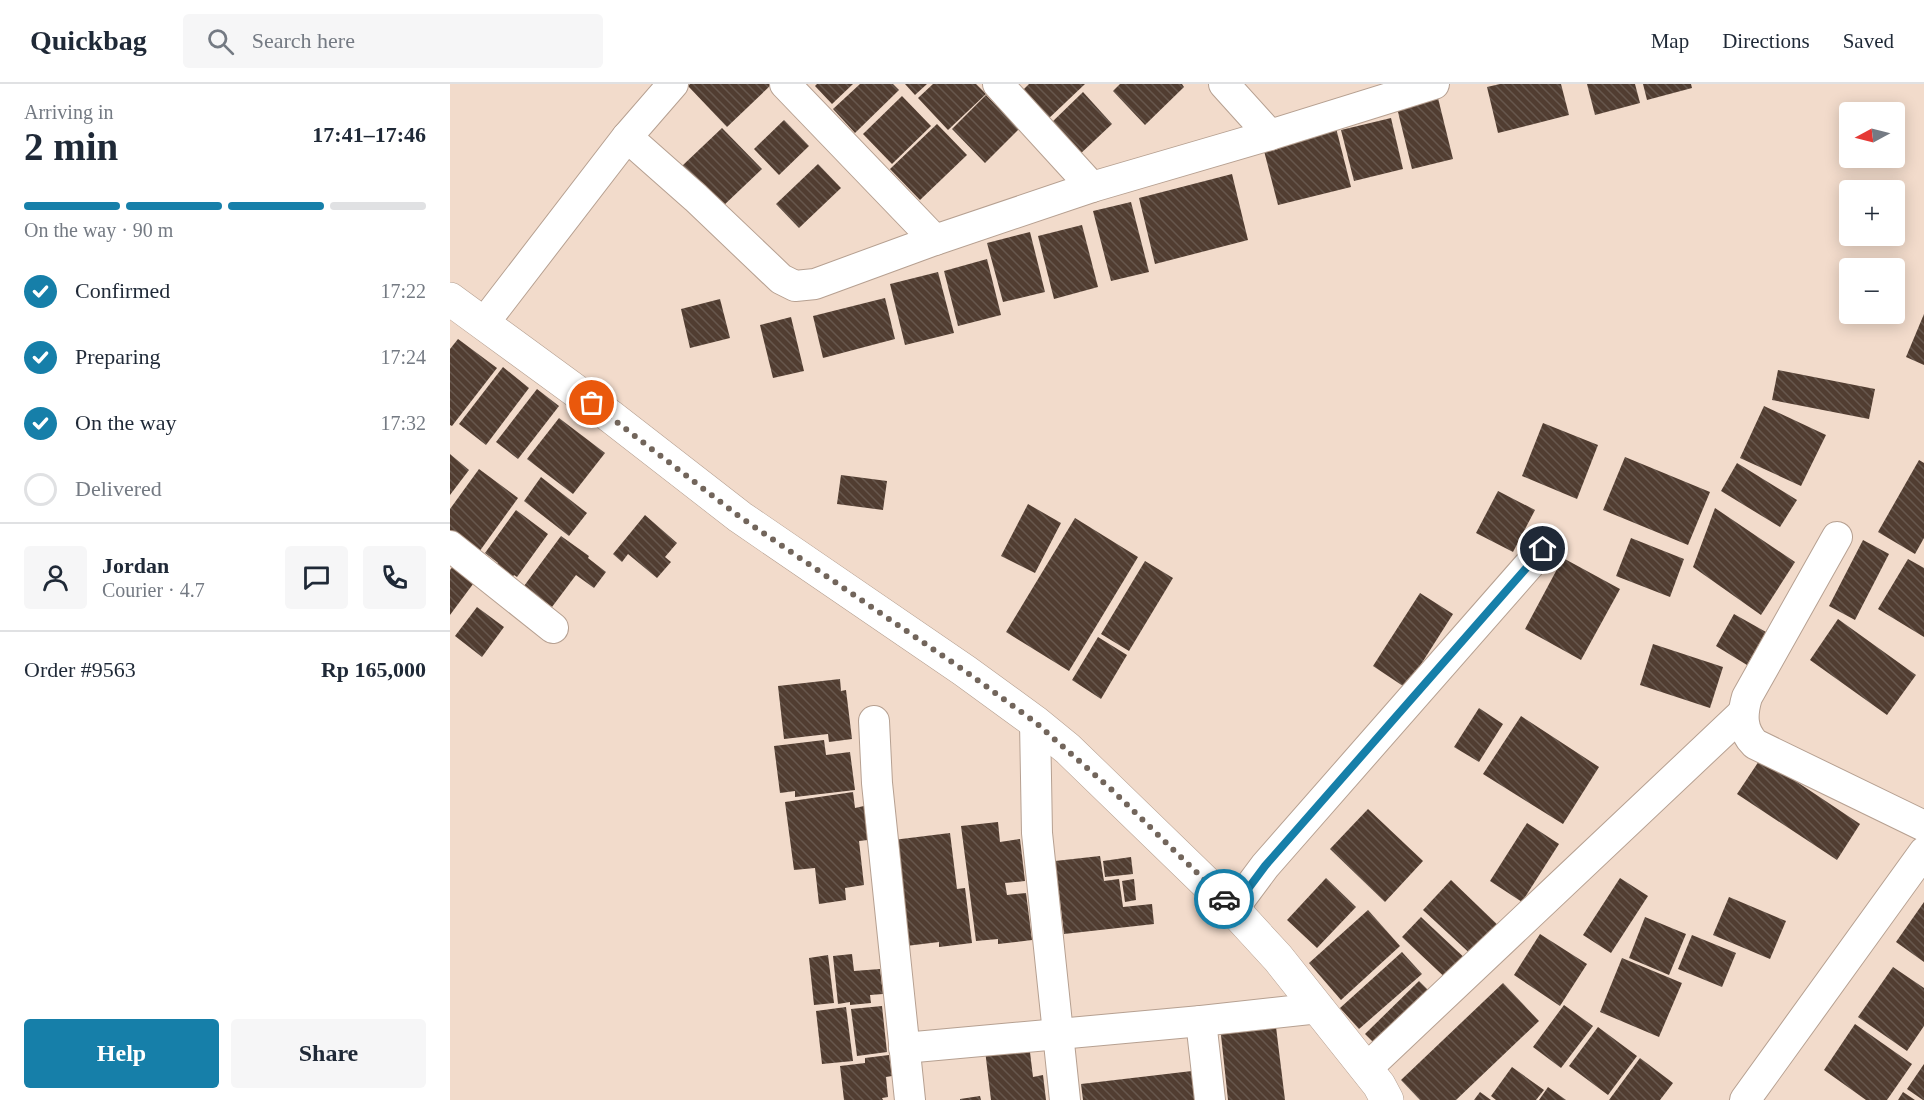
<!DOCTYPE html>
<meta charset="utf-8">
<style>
:root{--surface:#fff;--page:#f6f6f7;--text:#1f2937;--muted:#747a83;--line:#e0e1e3;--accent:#167fa9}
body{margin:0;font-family:Georgia,serif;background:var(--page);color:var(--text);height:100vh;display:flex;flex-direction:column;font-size:22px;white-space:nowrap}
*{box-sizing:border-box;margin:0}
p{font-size:20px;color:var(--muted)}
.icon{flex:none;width:33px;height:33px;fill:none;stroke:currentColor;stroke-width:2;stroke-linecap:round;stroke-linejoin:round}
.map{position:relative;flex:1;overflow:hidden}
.side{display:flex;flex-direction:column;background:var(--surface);width:450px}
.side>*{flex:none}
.needle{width:39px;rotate:263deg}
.fabs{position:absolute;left:1389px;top:18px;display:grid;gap:12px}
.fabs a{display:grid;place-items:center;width:66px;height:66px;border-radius:6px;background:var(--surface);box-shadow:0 3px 15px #0003;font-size:30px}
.pin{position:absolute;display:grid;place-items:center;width:51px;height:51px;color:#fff;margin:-26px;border:3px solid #fff;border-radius:50%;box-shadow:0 2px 6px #0007}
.courier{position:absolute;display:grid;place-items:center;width:60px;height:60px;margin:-30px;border:4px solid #167fa9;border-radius:50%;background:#fff;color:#222;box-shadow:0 2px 8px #0007}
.summary em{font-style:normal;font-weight:600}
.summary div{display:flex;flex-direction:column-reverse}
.summary{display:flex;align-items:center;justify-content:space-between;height:102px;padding:0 24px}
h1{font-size:39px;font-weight:600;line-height:45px}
.bar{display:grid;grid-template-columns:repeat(4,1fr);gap:9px 6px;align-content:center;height:72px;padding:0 24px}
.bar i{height:8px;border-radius:4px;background:var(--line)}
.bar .current{background:var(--accent)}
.bar p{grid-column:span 4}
.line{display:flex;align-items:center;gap:15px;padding:0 24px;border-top:2px solid var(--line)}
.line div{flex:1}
.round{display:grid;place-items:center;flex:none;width:63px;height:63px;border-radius:6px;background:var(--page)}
ol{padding:0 24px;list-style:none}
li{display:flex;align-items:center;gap:18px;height:66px}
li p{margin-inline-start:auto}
li .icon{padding:6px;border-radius:50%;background:var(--accent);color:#fff;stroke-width:4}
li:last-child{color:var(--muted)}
li i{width:33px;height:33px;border:3px solid var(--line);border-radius:50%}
.button{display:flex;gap:12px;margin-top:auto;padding:12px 24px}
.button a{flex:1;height:69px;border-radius:6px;background:var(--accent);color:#fff;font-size:24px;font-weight:600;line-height:69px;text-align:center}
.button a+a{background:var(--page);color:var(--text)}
header{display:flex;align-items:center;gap:36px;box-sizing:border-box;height:84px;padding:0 30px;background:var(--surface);border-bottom:2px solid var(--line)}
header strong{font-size:28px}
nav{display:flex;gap:33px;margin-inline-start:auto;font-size:21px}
.search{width:420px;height:54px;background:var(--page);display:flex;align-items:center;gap:15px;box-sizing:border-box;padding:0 21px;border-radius:6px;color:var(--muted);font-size:22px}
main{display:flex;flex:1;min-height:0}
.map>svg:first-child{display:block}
</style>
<header>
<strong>Quickbag</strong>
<div class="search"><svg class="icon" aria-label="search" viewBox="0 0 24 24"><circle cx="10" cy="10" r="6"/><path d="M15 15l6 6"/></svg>Search here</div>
<nav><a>Map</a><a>Directions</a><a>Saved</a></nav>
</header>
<main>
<section class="side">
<div class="summary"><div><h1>2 min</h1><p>Arriving in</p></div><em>17:41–17:46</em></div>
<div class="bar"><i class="current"></i><i class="current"></i><i class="current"></i><i></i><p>On the way · 90 m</p></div>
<ol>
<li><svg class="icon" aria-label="check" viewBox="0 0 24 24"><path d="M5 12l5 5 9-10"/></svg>Confirmed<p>17:22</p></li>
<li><svg class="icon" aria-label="check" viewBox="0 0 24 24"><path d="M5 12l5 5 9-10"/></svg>Preparing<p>17:24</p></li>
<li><svg class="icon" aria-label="check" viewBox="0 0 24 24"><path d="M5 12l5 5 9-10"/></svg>On the way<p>17:32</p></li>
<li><i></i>Delivered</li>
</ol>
<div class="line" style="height:108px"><a class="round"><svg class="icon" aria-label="person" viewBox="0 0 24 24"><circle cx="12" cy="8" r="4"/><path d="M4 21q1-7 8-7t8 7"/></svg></a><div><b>Jordan</b><p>Courier · 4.7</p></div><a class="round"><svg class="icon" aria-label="chat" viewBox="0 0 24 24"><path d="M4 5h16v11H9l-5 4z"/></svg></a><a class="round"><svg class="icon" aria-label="phone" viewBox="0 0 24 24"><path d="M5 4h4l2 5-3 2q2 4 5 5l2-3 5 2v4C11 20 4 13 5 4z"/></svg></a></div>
<div class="line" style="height:78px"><div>Order #9563</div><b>Rp 165,000</b></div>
<div class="button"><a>Help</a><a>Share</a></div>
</section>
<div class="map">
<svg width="1474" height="1016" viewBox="0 0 1474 1016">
<defs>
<pattern id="building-back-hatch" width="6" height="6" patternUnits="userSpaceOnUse" patternTransform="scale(1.5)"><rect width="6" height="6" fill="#513d31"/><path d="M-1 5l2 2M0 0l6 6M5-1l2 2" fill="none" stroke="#67574d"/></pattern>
</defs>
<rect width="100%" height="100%" fill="#f2dbcb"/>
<g fill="url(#building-back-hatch)">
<path d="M240 0H322L277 43 238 2Z"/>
<path d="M367 0H403L382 20 365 2Z"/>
<path d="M410 0H443L449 6 405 49 383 25Z"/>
<path d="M455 0H477L465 11Z"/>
<path d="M483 0H526L536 10 498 46 468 14Z"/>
<path d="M579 0H635L596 37 570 9Z"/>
<path d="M670 0H732L734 3 695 41 663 7Z"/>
<path d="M1050 0H1111L1119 31 1048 49 1037 3Z"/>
<path d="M1137 0H1185L1190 19 1145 31Z"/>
<path d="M1193 0H1241L1242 4 1197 16Z"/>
<path d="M633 8 662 40 628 72 598 42Z"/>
<path d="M536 11 569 45 535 79 502 45Z"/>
<path d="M452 12 481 42 442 80 413 50Z"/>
<path d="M988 14 1003 75 962 85 947 24Z"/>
<path d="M941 34 953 85 904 97 891 46Z"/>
<path d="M334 36 359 62 329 91 304 65Z"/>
<path d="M487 40 517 71 470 116 440 85Z"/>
<path d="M272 44 312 85 272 123 232 82Z"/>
<path d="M886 44 901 103 828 121 813 63Z"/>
<path d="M368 80 391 104 349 144 326 120Z"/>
<path d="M782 90 798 156 705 180 689 114Z"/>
<path d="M681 118 699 188 661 197 643 127Z"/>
<path d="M632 141 648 203 604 215 588 152Z"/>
<path d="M580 148 595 208 553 218 537 159Z"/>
<path d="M537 175 551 231 508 242 494 187Z"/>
<path d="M488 188 504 249 455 261 440 200Z"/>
<path d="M435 214 445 255 373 274 363 232Z"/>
<path d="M270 215 280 254 240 264 231 225Z"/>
<path d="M1474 230V281L1456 273Z"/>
<path d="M341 233 354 287 323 294 310 241Z"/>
<path d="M8 255 47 284 2 342 0 341V265Z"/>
<path d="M53 283 79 304 36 361 9 340Z"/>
<path d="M1328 286 1425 305 1419 335 1322 316Z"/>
<path d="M87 305 109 322 68 375 46 358Z"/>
<path d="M1314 322 1376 351 1351 402 1290 374Z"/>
<path d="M109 334 155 369 123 410 77 375Z"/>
<path d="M1093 339 1148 361 1127 415 1072 392Z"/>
<path d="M0 370 19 386 0 411Z"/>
<path d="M1175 373 1260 408 1238 461 1153 426Z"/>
<path d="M1469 376 1474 379V454L1465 470 1428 448Z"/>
<path d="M1287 379 1347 416 1330 443 1271 407Z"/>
<path d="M29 385 68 414 29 468 0 447V425Z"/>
<path d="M391 391 437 397 433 426 387 420Z"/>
<path d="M91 393 137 429 119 452 74 417Z"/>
<path d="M1048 407 1085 426 1063 468 1026 449Z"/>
<path d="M578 420 611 439 585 489 551 472Z"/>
<path d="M1265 424 1345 478 1311 531 1243 483Z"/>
<path d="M66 426 98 450 67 493 64 491 59 498 43 486 48 479 35 469Z"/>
<path d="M195 431 227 459 215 473 221 478 207 494 178 470 172 478 163 470Z"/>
<path d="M625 434 688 473 619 587 556 548Z"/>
<path d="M111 452 139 472 138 474 156 488 144 504 126 491 102 523 74 502Z"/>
<path d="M1181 454 1234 475 1220 513 1166 492Z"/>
<path d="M1413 456 1439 470 1405 536 1379 522Z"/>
<path d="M1113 474 1170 505 1131 576 1075 545Z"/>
<path d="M1458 475 1474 484V553L1428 525Z"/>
<path d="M695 477 723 494 679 567 651 550Z"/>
<path d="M5 480 26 496 0 531V486Z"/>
<path d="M970 509 1003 530 956 604 923 582Z"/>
<path d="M27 523 54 543 32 573 5 552Z"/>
<path d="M1284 530 1316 548 1297 581 1266 562Z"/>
<path d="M1388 535 1466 591 1437 631 1360 576Z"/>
<path d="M648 553 677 571 651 615 622 596Z"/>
<path d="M1203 560 1273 583 1260 624 1190 601Z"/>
<path d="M390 595 391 607 396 606 402 655 379 658 378 650 334 655 328 602Z"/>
<path d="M1029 624 1053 640 1029 678 1004 663Z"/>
<path d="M1071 632 1149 683 1113 740 1033 690Z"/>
<path d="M374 656 376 671 400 668 405 706 345 713V707L330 709 324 662Z"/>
<path d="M1311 674 1410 740 1387 776 1287 710Z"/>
<path d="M403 708 405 724 414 722 418 756 409 757 414 801 395 804 396 816 369 820 365 784 344 786 335 718Z"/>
<path d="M918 725 973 777 935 818 880 765Z"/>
<path d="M548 738 550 758 570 755 575 797 555 799 557 811 576 809 582 856 548 860V855L526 857 511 742Z"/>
<path d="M1077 739 1109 760 1072 818 1040 797Z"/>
<path d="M500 749 507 805 515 804 522 859 489 863V858L456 862 443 756Z"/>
<path d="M650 772 654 797 669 795 673 823 702 820 704 840 614 850 605 777Z"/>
<path d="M681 773 683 790 655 793 653 777Z"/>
<path d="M876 794 906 823 867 864 837 836Z"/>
<path d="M1170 794 1198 812 1161 869 1133 851Z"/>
<path d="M684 795 686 816 675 818 672 797Z"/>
<path d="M1001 796 1053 846 1026 875 973 826Z"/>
<path d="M1279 813 1336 837 1320 875 1263 851Z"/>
<path d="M1474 818V878L1446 858Z"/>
<path d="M918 826 950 862 891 916 859 879Z"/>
<path d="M971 833 1020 879 1002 900 952 853Z"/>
<path d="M1195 833 1236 850 1219 891 1179 874Z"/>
<path d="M1090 850 1137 880 1110 922 1064 891Z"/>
<path d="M1242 851 1286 869 1272 903 1228 885Z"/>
<path d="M952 868 972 890 909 945 890 924Z"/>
<path d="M402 870 404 887 430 885 433 910 420 911 421 919 400 921V918L388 920 383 872Z"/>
<path d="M378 871 384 919 364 921 359 874Z"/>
<path d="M1172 874 1232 899 1209 953 1150 928Z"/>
<path d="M1443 883 1474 904V942L1457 967 1408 933Z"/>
<path d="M969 897 984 912 930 965 915 950Z"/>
<path d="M1053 899 1089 937 1006 1016H970L951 996Z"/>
<path d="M1114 921 1143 942 1111 984 1083 963Z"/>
<path d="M432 922 437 968 407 972 401 925Z"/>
<path d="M396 923 403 977 372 980 366 927Z"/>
<path d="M825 935 835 1016H778L770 942Z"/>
<path d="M1405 940 1462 980 1437 1016H1416L1374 986Z"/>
<path d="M1148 943 1187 972 1158 1011 1119 982Z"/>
<path d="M579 960 583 993 593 991 596 1016H541L535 966Z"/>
<path d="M439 971 442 992 436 993 438 1013 432 1014 433 1016H394L390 982 415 979V974Z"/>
<path d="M1190 974 1223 999 1210 1016H1159Z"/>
<path d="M1474 980V1016H1473L1457 1005Z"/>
<path d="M1062 983 1094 1006 1086 1016H1046L1041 1012Z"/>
<path d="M742 987 745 1016H633L631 1000Z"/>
<path d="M1098 1003 1116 1016H1089Z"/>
<path d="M1030 1008 1041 1016H1024Z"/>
<path d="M1453 1008 1465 1016H1448Z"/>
<path d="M530 1012 531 1016H510V1015Z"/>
</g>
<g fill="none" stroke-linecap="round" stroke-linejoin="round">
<g stroke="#b6a091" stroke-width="32">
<g id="minor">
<path d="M335 0 485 156"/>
<path d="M548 0 642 103"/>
<path d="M774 0 820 51 984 0"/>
<path d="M177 53 246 114 331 195 345 202 365 200 485 156 642 103 820 51"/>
<path d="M34 239 177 53 223 0"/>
<path d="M1387 453 1297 613C1292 630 1291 646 1305 660L1474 742"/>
<path d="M0 462 103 544"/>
<path d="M424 637 427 699 460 1016"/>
<path d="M585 638 587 749 615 1016"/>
<path d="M783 825 815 782 1093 465"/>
<path d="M751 937 760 1016"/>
<path d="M454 964 751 937 869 924"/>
<path d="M916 985 1293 629"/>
<path d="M1295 1016 1474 768"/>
</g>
</g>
<g stroke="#b6a091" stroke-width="34">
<path id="tertiary" d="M0 215 160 332 290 433 515 587 585 638 618 665 783 825 828 874 929 1001 937 1016"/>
</g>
<use href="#minor" stroke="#fff" stroke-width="30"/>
<use href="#tertiary" stroke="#fff" stroke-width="33"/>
</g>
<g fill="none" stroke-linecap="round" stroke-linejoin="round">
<path stroke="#72655b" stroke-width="6" stroke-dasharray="0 10.8" d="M142 319 290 433 515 587 585 638 662 706 774 815"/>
<path stroke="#167fa9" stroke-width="8" d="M774 815 783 825 815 782 1093 465"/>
</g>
</svg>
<div class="fabs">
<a><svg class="needle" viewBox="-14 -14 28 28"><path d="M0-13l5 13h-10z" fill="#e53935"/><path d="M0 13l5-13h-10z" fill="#747a83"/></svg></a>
<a>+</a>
<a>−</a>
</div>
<div class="pin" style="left:142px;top:319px;background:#ea580c"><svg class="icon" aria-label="bag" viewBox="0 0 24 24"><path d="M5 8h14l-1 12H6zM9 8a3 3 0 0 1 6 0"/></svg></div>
<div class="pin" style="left:1093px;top:465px;background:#1f2937"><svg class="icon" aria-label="home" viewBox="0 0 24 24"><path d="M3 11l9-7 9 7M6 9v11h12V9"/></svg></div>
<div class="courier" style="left:774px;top:815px"><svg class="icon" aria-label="car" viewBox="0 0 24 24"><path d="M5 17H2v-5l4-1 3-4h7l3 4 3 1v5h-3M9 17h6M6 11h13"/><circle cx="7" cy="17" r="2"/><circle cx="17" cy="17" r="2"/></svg></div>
</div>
</main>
